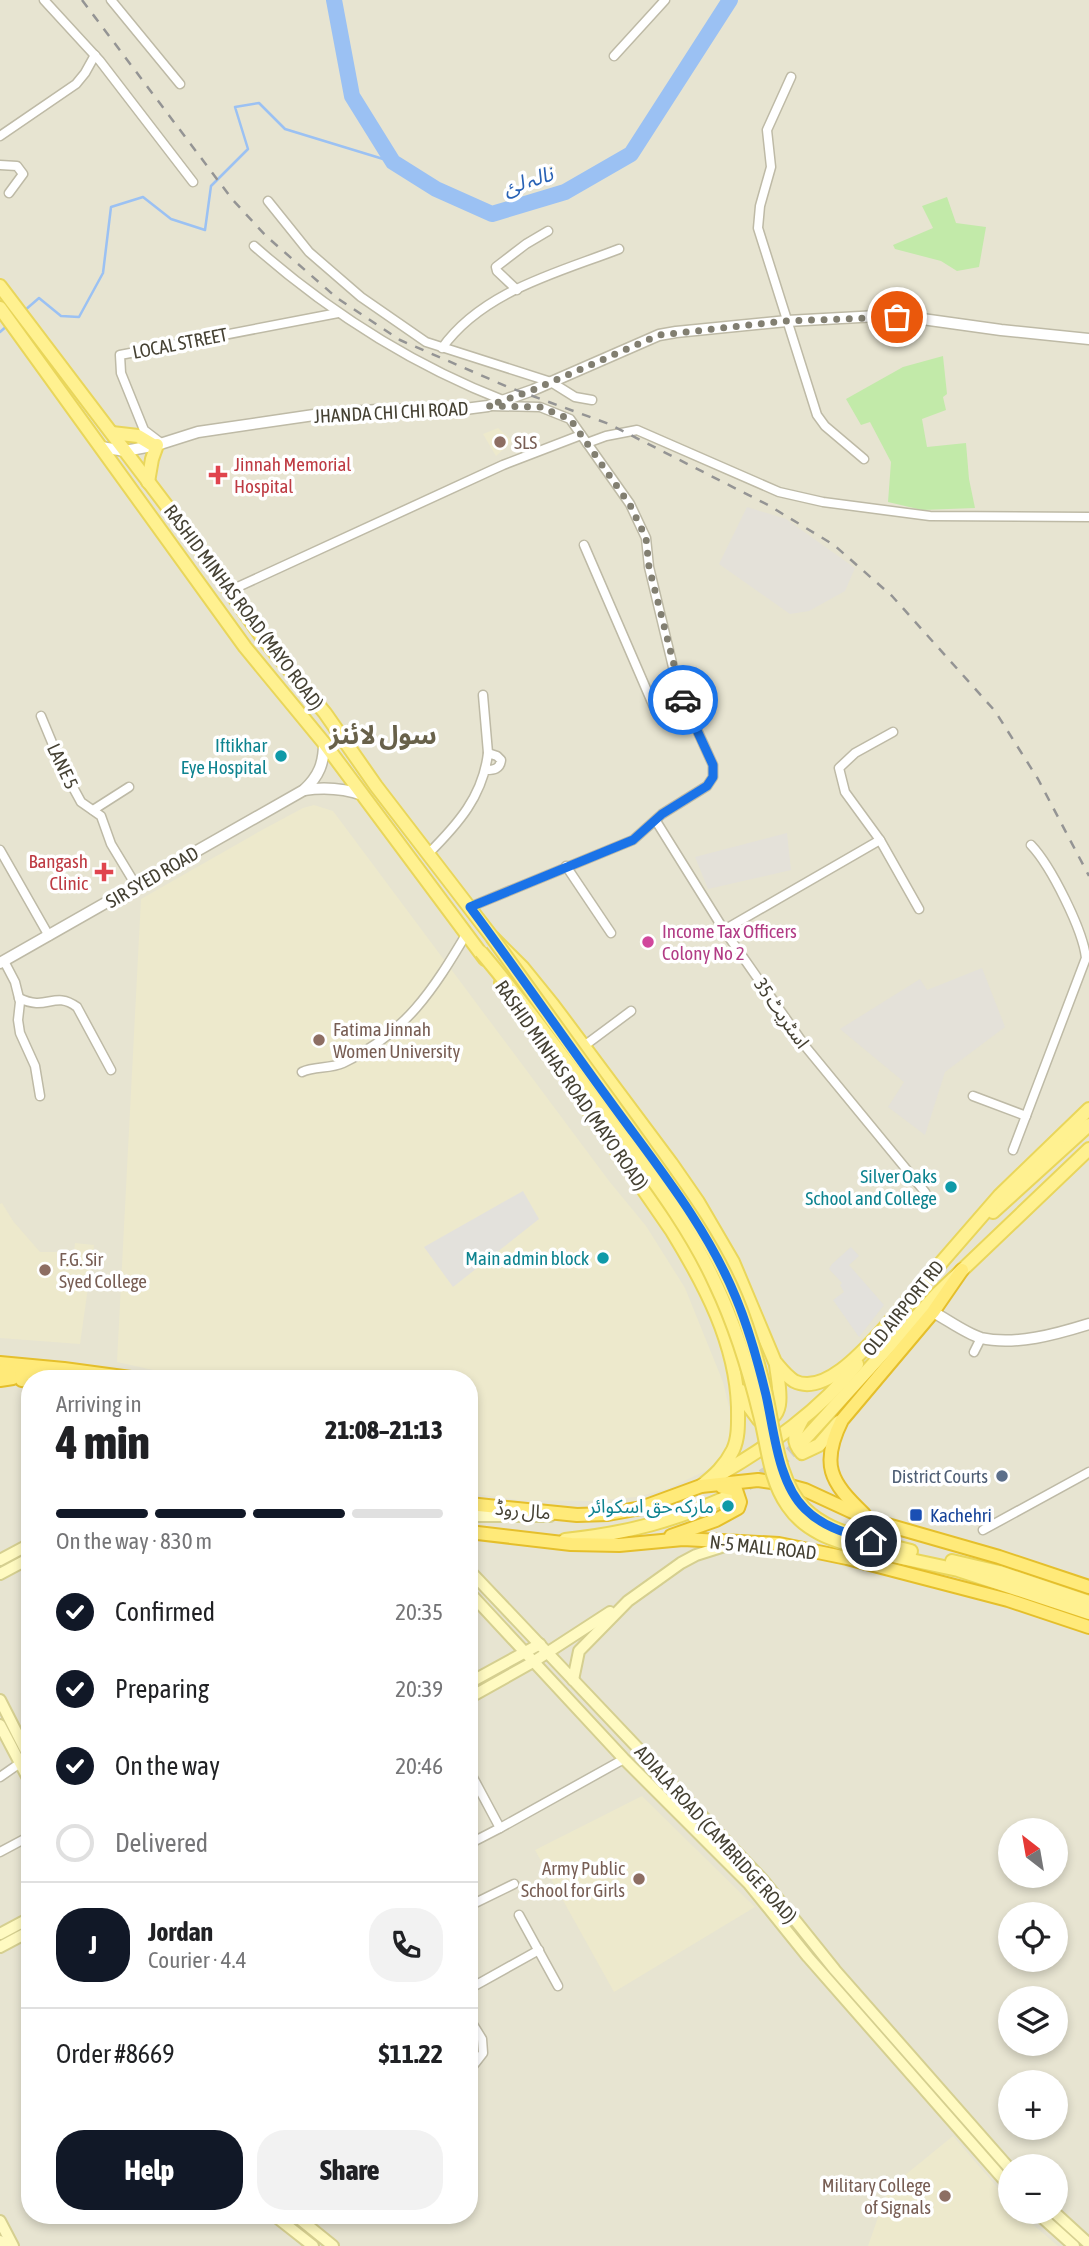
<!DOCTYPE html>
<meta charset="utf-8">
<style>
:root{--surface:#fff;--page:#f2f2f2;--text:#202124;--muted:#757577;--line:#e0e0e0;--accent:#111827}
body{margin:0;font-family:"Asap Condensed","Noto Sans Arabic",sans-serif;background:var(--page);color:var(--text);height:100vh;display:flex;flex-direction:column;font-size:26px;white-space:nowrap}
*{box-sizing:border-box;margin:0}
p{font-size:23px;color:var(--muted)}
.icon{flex:none;width:38px;height:38px;fill:none;stroke:currentColor;stroke-width:2;stroke-linecap:round;stroke-linejoin:round}
.map{position:relative;flex:1;overflow:hidden}
.details{position:absolute;left:21px;top:1370px;width:457px;height:854px;display:flex;flex-direction:column;background:var(--surface);border-radius:28px;box-shadow:0 4px 10px #0003}
.details>*{flex:none}
.needle{width:46px;rotate:329deg}
.buttons{position:absolute;left:998px;top:1818px;display:grid;gap:14px}
.buttons a{display:grid;place-items:center;width:70px;height:70px;border-radius:50%;background:var(--surface);box-shadow:0 4px 10px #0003;font-size:35px}
.pin{position:absolute;display:grid;place-items:center;width:60px;height:60px;color:#fff;margin:-30px;border:4px solid #fff;border-radius:50%;box-shadow:0 2px 7px #0007}
.courier{position:absolute;display:grid;place-items:center;width:70px;height:70px;margin:-35px;border:5px solid #1a73e8;border-radius:50%;background:#fff;color:#222;box-shadow:0 2px 9px #0007}
.head em{font-style:normal;font-weight:800}
.head div{display:flex;flex-direction:column-reverse}
.head{display:flex;align-items:center;justify-content:space-between;height:119px;padding:0 35px}
h1{font-size:46px;font-weight:800;line-height:52px}
.bar{display:grid;grid-template-columns:repeat(4,1fr);gap:10px 7px;align-content:center;height:84px;padding:0 35px}
.bar i{height:9px;border-radius:5px;background:var(--line)}
.bar .on{background:var(--accent)}
.bar p{grid-column:span 4}
.line{display:flex;align-items:center;gap:18px;padding:0 35px;border-top:2px solid var(--line)}
.line div{flex:1}
.round{display:grid;place-items:center;flex:none;width:74px;height:74px;border-radius:28px;background:var(--page)}
ol{padding:0 35px;list-style:none}
li{display:flex;align-items:center;gap:21px;height:77px}
li p{margin-inline-start:auto}
li .icon{padding:7px;border-radius:50%;background:var(--accent);color:#fff;stroke-width:4}
li:last-child{color:var(--muted)}
li i{width:38px;height:38px;border:4px solid var(--line);border-radius:50%}
.primary-button{display:flex;gap:14px;margin-top:auto;padding:14px 35px}
.primary-button a{flex:1;height:80px;border-radius:28px;background:var(--accent);color:#fff;font-size:28px;font-weight:800;line-height:80px;text-align:center}
.primary-button a+a{background:var(--page);color:var(--text)}
.map>svg:first-child{display:block}
</style>
<div class="map">
<svg width="1089" height="2246" viewBox="0 0 1089 2246">
<rect width="100%" height="100%" fill="#f3f1e3"/>
<path fill="#e7e4d1" fill-rule="evenodd" d="M0 0H1089V2246H0ZM30 1379H469V2216H30ZM1010 1830H1055V1876H1010ZM1010 1914H1055V1960H1010ZM1010 1998H1055V2044H1010ZM1010 2082H1055V2128H1010ZM1010 2166H1055V2212H1010Z"/>
<g fill="#e4e1d9">
<path d="M747 507 786 519 855 568 845 591 809 611 790 614 719 564Z"/>
<path d="M787 833 791 870 708 889 695 857Z"/>
<path d="M982 968 1005 1027 945 1072 925 1135 888 1107 904 1082 840 1029 920 979 927 990Z"/>
</g>
<g fill="#ede9cc">
<path d="M498 428 513 441 496 456 483 434Z"/>
<path d="M314 805 333 811 609 1181 646 1226 685 1288 723 1382 737 1441 720 1464 667 1489 636 1497 590 1501 518 1500 469 1493V1379H194L117 1362 141 899 262 830 303 808Z"/>
<path d="M2 1203 13 1221 40 1252H74L75 1243 94 1245 80 1344 0 1338V1204Z"/>
<path d="M642 1796 755 1907 614 1992 535 1850Z"/>
<path d="M953 2136 1010 2202V2212H1018L1058 2246H868L888 2189Z"/>
</g>
<g fill="#c2eaa9">
<path d="M947 197 956 223 986 227 979 267 957 271 941 261 895 249 893 245 933 228 922 206Z"/>
<path d="M943 356 947 394 943 397 946 410 922 419 927 447 966 443 969 479 975 508 922 510 888 502 891 462 870 422 861 425 846 399 903 367Z"/>
</g>
<g fill="#e3e1dc">
<path d="M523 1191 539 1219 453 1287 424 1247Z"/>
<path d="M851 1247 859 1256 849 1265 884 1305 859 1337 833 1300 844 1292 840 1285 842 1283 829 1269 832 1264Z"/>
</g>
<g fill="none" stroke-linecap="round" stroke-linejoin="round">
<g stroke="#9bc1f3" stroke-width="2.5">
<path d="M24 311 39 298 61 316 79 317 103 273 111 207 143 197 171 219 205 230 211 186 248 149 235 107 259 103 285 129 393 162"/>
<path d="M0 332 8 325"/>
</g>
<path stroke="#9bc1f3" stroke-width="16" d="M334 0 352 96 393 162 436 189 492 214 565 192 631 154 730 0"/>
<path stroke="#d0cec0" stroke-width="12" stroke-dasharray="12 6" stroke-linecap="butt" d="M732 1495 773 1468 803 1441"/>
<g stroke="#bebaa6" stroke-width="11">
<g id="minor">
<path d="M44 0 100 61 193 182"/>
<path d="M111 0 180 84"/>
<path d="M614 56 665 0"/>
<path d="M791 77 767 130 771 167 760 206 758 228 817 415 825 426 864 459"/>
<path d="M0 136 76 84 85 73 95 55"/>
<path d="M0 165 17 166 23 174 9 193"/>
<path d="M268 201 309 252 361 297 426 342 551 382 575 397 592 400"/>
<path d="M254 246C329 312 412 365 505 401"/>
<path d="M517 290 497 271 496 267 526 244 548 231"/>
<path d="M442 348C483 291 557 273 619 249"/>
<path d="M161 443 144 430 121 373 120 355 338 313"/>
<path d="M587 443 606 436 637 430 779 492 823 502 930 516 1089 517"/>
<path d="M584 545 657 714 685 705"/>
<path d="M229 591 503 465 581 435"/>
<path d="M483 695 488 753"/>
<path d="M41 716 63 769 81 802 101 816 111 844 137 887"/>
<path d="M893 732 855 753 839 768 845 792 880 840 919 909"/>
<path d="M93 810 129 787"/>
<path d="M656 821 724 930 805 1046 925 1192"/>
<path d="M0 850 49 936"/>
<path d="M428 854C458 824 483 796 488 753L497 756 501 760C500 769 494 770 486 770"/>
<path d="M566 866 611 933"/>
<path d="M470 907 633 840 662 814 707 786 713 777V765L678 688 649 567 646 538 630 504 570 419 540 407 491 406"/>
<path d="M724 930 880 840"/>
<path d="M4 961 15 982 20 1002 18 1020 20 1033 35 1066 40 1096"/>
<path d="M19 998C47 1012 54 990 77 1007L111 1070"/>
<path d="M584 1046 631 1011"/>
<path d="M302 1072C314 1066 330 1069 343 1063 406 1033 433 990 467 933"/>
<path d="M973 1096 1026 1116"/>
<path d="M1013 1150 1086 958C1083 930 1051 866 1031 845"/>
<path d="M974 1352 981 1338"/>
<path d="M983 1530 1089 1472"/>
<path d="M469 1770 500 1828 469 1844"/>
<path d="M0 1777 23 1761"/>
<path d="M500 1828 624 1759"/>
<path d="M0 1852 30 1836"/>
<path d="M469 1906 514 1884"/>
<path d="M519 1915 558 1986"/>
<path d="M469 1989 539 1950"/>
<path d="M469 2018 482 2039 483 2053 469 2071"/>
</g>
</g>
<g stroke="#bebaa6" stroke-width="13">
<g id="tertiary">
<path d="M101 447 125 451 157 445 198 432 314 415 377 410 465 409 488 406 533 390 659 335 676 332 787 321 878 316 915 318 1001 330 1089 339"/>
<path d="M304 790C324 787 343 788 363 795"/>
<path d="M0 963 304 790C319 776 324 763 324 743"/>
<path d="M933 1312C948 1320 965 1333 981 1338 1015 1346 1057 1334 1089 1324"/>
</g>
</g>
<g stroke="#d5cf90" stroke-width="14">
<g id="secondary">
<path d="M469 1516H550"/>
<path d="M0 1560 30 1544"/>
<path d="M469 1570 762 1879 835 1970 1010 2169"/>
<path d="M0 1574 30 1558"/>
<path d="M469 1592 624 1759 749 1884 808 1957 1010 2187"/>
<path d="M573 1680 579 1651 628 1601 681 1563 696 1555 731 1544"/>
<path d="M469 1683 540 1644"/>
<path d="M469 1698 533 1662 610 1612"/>
<path d="M0 1700 30 1759"/>
<path d="M0 1725 30 1782"/>
<path d="M0 1934 30 1918"/>
<path d="M0 1947 30 1931"/>
<path d="M1036 2212 1074 2246"/>
<path d="M1054 2212 1089 2244"/>
<path d="M275 2216 313 2246"/>
<path d="M296 2216 333 2246"/>
<path d="M0 2221 13 2246"/>
<path d="M0 2241 3 2246"/>
</g>
</g>
<g stroke="#e9d65b" stroke-width="16">
<g id="primary">
<path d="M0 286 213 567 261 636 325 713 376 786 492 937 523 968 553 1005 671 1163 698 1202 733 1262 775 1362C781 1369 786 1376 794 1381 827 1398 872 1341 891 1321"/>
<path d="M0 308 245 647 324 743 485 959"/>
<path d="M112 433 138 436 153 445"/>
<path d="M148 482 152 459 157 445"/>
<path d="M501 983 672 1231C705 1285 736 1343 738 1407 738 1422 739 1437 733 1450 725 1466 714 1476 701 1486"/>
<path d="M993 1212 1089 1125"/>
<path d="M887 1325 1000 1195 1089 1109"/>
<path d="M741 1391 747 1404 759 1420C789 1423 778 1383 776 1365"/>
<path d="M802 1420C795 1433 791 1441 802 1453L819 1445 839 1422"/>
<path d="M803 1441 937 1294 1089 1149"/>
<path d="M719 1475C769 1446 820 1411 857 1364"/>
<path d="M565 1540C629 1533 673 1521 732 1495"/>
<path d="M871 1541 911 1551"/>
<path d="M869 1551 958 1570 1089 1613"/>
<path d="M952 1561 999 1572 1089 1602"/>
</g>
</g>
<g stroke="#e5bf2b" stroke-width="16">
<g id="trunk">
<path d="M0 1363 64 1369 138 1379"/>
<path d="M0 1380 13 1378 15 1375 14 1373 4 1370"/>
<path d="M30 1381 22 1380 21 1375 23 1372 38 1370"/>
<path d="M469 1504 577 1515 608 1514 641 1508 701 1486 758 1480 779 1483 805 1490 870 1520 999 1557 1089 1587"/>
<path d="M864 1514C830 1482 820 1464 842 1420L933 1312 962 1270"/>
<path d="M469 1532 571 1544 619 1545 683 1539 779 1544 847 1558 1008 1600 1089 1627"/>
<path d="M671 1536 716 1520 738 1508 740 1502 736 1490 722 1487"/>
</g>
</g>
<use href="#minor" stroke="#fff" stroke-width="8"/>
<use href="#tertiary" stroke="#fff" stroke-width="10"/>
<use href="#secondary" stroke="#fffac1" stroke-width="10"/>
<use href="#primary" stroke="#fff190" stroke-width="12"/>
<use href="#trunk" stroke="#ffea79" stroke-width="12"/>
<path stroke="#949494" stroke-width="2.5" stroke-dasharray="9 9" stroke-linecap="butt" d="M82 0 232 199 266 236 337 298 400 340 508 387 609 424 768 505 834 545 892 596 995 711 1038 779 1089 876"/>
<g stroke="#e9d65b" stroke-width="16" stroke-linecap="butt">
<g id="primary-bridge">
<path d="M492 937C538 1001 583 1064 629 1127 668 1182 710 1236 736 1298 749 1329 758 1362 766 1395 774 1430 778 1483 805 1509 823 1527 846 1533 871 1541"/>
<path d="M481 952C528 1008 570 1066 613 1125 650 1176 690 1227 716 1285 736 1327 749 1370 760 1415 768 1446 769 1479 788 1506 807 1534 838 1541 869 1551"/>
</g>
</g>
<use href="#primary-bridge" stroke="#fff190" stroke-width="12"/>
</g>
<g fill="none" stroke-linecap="round" stroke-linejoin="round">
<path stroke="#827f71" stroke-width="7" stroke-dasharray="0 12.6" d="M683 700 649 567 646 538 630 505 570 419 540 407 488 406 533 390 659 335 786 321 897 317"/>
<path stroke="#1a73e8" stroke-width="9" d="M683 700 713 765V777L707 786 662 814 633 840 470 907C517 970 561 1034 607 1097 653 1161 706 1224 736 1298 749 1329 758 1362 766 1395 774 1430 778 1483 805 1509 823 1527 846 1533 871 1541"/>
</g>
<g fill="#8d6e63" stroke="#fff" stroke-width="2.5">
<circle cx="500" cy="442" r="7"/>
<circle cx="319" cy="1040" r="7"/>
<circle cx="45" cy="1270" r="7"/>
<circle cx="639" cy="1879" r="7"/>
<circle cx="945" cy="2196" r="7"/>
</g>
<g fill="#e0444e" stroke="#fff" stroke-width="2.5">
<path d="M214.5 464.5h7v7h7v7h-7v7h-7v-7h-7v-7h7z"/>
<path d="M100.5 861.5h7v7h7v7h-7v7h-7v-7h-7v-7h7z"/>
</g>
<g fill="#0f9aa8" stroke="#fff" stroke-width="2.5">
<circle cx="281" cy="756" r="7"/>
<circle cx="951" cy="1187" r="7"/>
<circle cx="603" cy="1258" r="7"/>
<circle cx="728" cy="1506" r="7"/>
</g>
<circle fill="#d1479c" stroke="#fff" stroke-width="2.5" cx="648" cy="942" r="7"/>
<circle fill="#5c6f8a" stroke="#fff" stroke-width="2.5" cx="1002" cy="1476" r="7"/>
<rect fill="#1a4fb4" stroke="#fff" stroke-width="2.5" x="909" y="1508" width="14" height="14" rx="3.5"/>
<g text-anchor="middle" stroke-width="7" stroke-linejoin="round" paint-order="stroke">
<g font-size="19" fill="#454133" stroke="#fff">
<text transform="translate(180 343) rotate(-11)" y="7">LOCAL STREET</text>
<text transform="translate(391 412) rotate(-3)" y="7">JHANDA CHI CHI ROAD</text>
<text transform="translate(244 607) rotate(53)" y="7">RASHID MINHAS ROAD (MAYO ROAD)</text>
<text transform="translate(63 766) rotate(65)" y="7">LANE 5</text>
<text transform="translate(152 877) rotate(-30)" y="7">SIR SYED ROAD</text>
<text transform="translate(782 1013) rotate(55)" y="7">اسٹریٹ 35</text>
<text transform="translate(572 1085) rotate(55)" y="7">RASHID MINHAS ROAD (MAYO ROAD)</text>
<text transform="translate(903 1308) rotate(-51)" y="7">OLD AIRPORT RD</text>
<text transform="translate(523 1510) rotate(5)" y="7">مال روڈ</text>
<text transform="translate(763 1547) rotate(6)" y="7">N-5 MALL ROAD</text>
<text transform="translate(716 1834) rotate(48)" y="7">ADIALA ROAD (CAMBRIDGE ROAD)</text>
</g>
<g font-size="19" fill="#785e54" stroke="#fff" text-anchor="start">
<text x="514" y="449">SLS</text>
<text x="333" y="1036">Fatima Jinnah<tspan x="333" dy="22">Women University</tspan></text>
<text x="59" y="1266">F.G. Sir<tspan x="59" dy="22">Syed College</tspan></text>
<text x="625" y="1875" text-anchor="end">Army Public<tspan x="625" dy="22">School for Girls</tspan></text>
<text x="931" y="2192" text-anchor="end">Military College<tspan x="931" dy="22">of Signals</tspan></text>
</g>
<g font-size="19" fill="#be3a42" stroke="#fff" text-anchor="start">
<text x="234" y="471">Jinnah Memorial<tspan x="234" dy="22">Hospital</tspan></text>
<text x="88" y="868" text-anchor="end">Bangash<tspan x="88" dy="22">Clinic</tspan></text>
</g>
<g font-size="19" fill="#0d838f" stroke="#fff" text-anchor="end">
<text x="267" y="752">Iftikhar<tspan x="267" dy="22">Eye Hospital</tspan></text>
<text x="937" y="1183">Silver Oaks<tspan x="937" dy="22">School and College</tspan></text>
<text x="589" y="1265">Main admin block</text>
<text x="714" y="1513">مارکہ حق اسکوائر</text>
</g>
<g font-size="19" fill="#b23c85" stroke="#fff" text-anchor="start">
<text x="662" y="938">Income Tax Officers<tspan x="662" dy="22">Colony No 2</tspan></text>
</g>
<g font-size="19" fill="#4e5e75" stroke="#fff" text-anchor="end">
<text x="988" y="1483">District Courts</text>
</g>
<g font-size="19" fill="#164399" stroke="#fff" text-anchor="start">
<text x="930" y="1522">Kachehri</text>
</g>
<g font-size="21" font-style="italic" fill="#2862b5" stroke="#fff">
<text transform="translate(528 181) rotate(-18)" y="7">نالہ لئ</text>
</g>
<g font-size="26" font-weight="bold" fill="#68614a" stroke="#fff">
<text x="383" y="744">سول لائنز</text>
</g>
</g>
</svg>
<div class="buttons">
<a><svg class="needle" viewBox="-14 -14 28 28"><path d="M0-13l5 13h-10z" fill="#e53935"/><path d="M0 13l5-13h-10z" fill="#757577"/></svg></a>
<a><svg class="icon" aria-label="locate" viewBox="0 0 24 24"><circle cx="12" cy="12" r="6"/><path d="M12 2v4M12 18v4M2 12h4M18 12h4"/></svg></a>
<a><svg class="icon" aria-label="layers" viewBox="0 0 24 24"><path d="M12 4l9 5-9 5-9-5zM3 14l9 5 9-5"/></svg></a>
<a>+</a>
<a>−</a>
</div>
<div class="pin" style="left:897px;top:317px;background:#ea580c"><svg class="icon" aria-label="bag" viewBox="0 0 24 24"><path d="M5 8h14l-1 12H6zM9 8a3 3 0 0 1 6 0"/></svg></div>
<div class="pin" style="left:871px;top:1541px;background:#1f2937"><svg class="icon" aria-label="home" viewBox="0 0 24 24"><path d="M3 11l9-7 9 7M6 9v11h12V9"/></svg></div>
<div class="courier" style="left:683px;top:700px"><svg class="icon" aria-label="car" viewBox="0 0 24 24"><path d="M5 17H2v-5l4-1 3-4h7l3 4 3 1v5h-3M9 17h6M6 11h13"/><circle cx="7" cy="17" r="2"/><circle cx="17" cy="17" r="2"/></svg></div>
<section class="details">
<div class="head"><div><h1>4 min</h1><p>Arriving in</p></div><em>21:08–21:13</em></div>
<div class="bar"><i class="on"></i><i class="on"></i><i class="on"></i><i></i><p>On the way · 830 m</p></div>
<ol>
<li><svg class="icon" aria-label="check" viewBox="0 0 24 24"><path d="M5 12l5 5 9-10"/></svg>Confirmed<p>20:35</p></li>
<li><svg class="icon" aria-label="check" viewBox="0 0 24 24"><path d="M5 12l5 5 9-10"/></svg>Preparing<p>20:39</p></li>
<li><svg class="icon" aria-label="check" viewBox="0 0 24 24"><path d="M5 12l5 5 9-10"/></svg>On the way<p>20:46</p></li>
<li><i></i>Delivered</li>
</ol>
<div class="line" style="height:126px"><b class="round" style="background:var(--accent);color:#fff">J</b><div><b>Jordan</b><p>Courier · 4.4</p></div><a class="round"><svg class="icon" aria-label="phone" viewBox="0 0 24 24"><path d="M5 4h4l2 5-3 2q2 4 5 5l2-3 5 2v4C11 20 4 13 5 4z"/></svg></a></div>
<div class="line" style="height:91px"><div>Order #8669</div><b>$11.22</b></div>
<div class="primary-button"><a>Help</a><a>Share</a></div>
</section>
</div>
